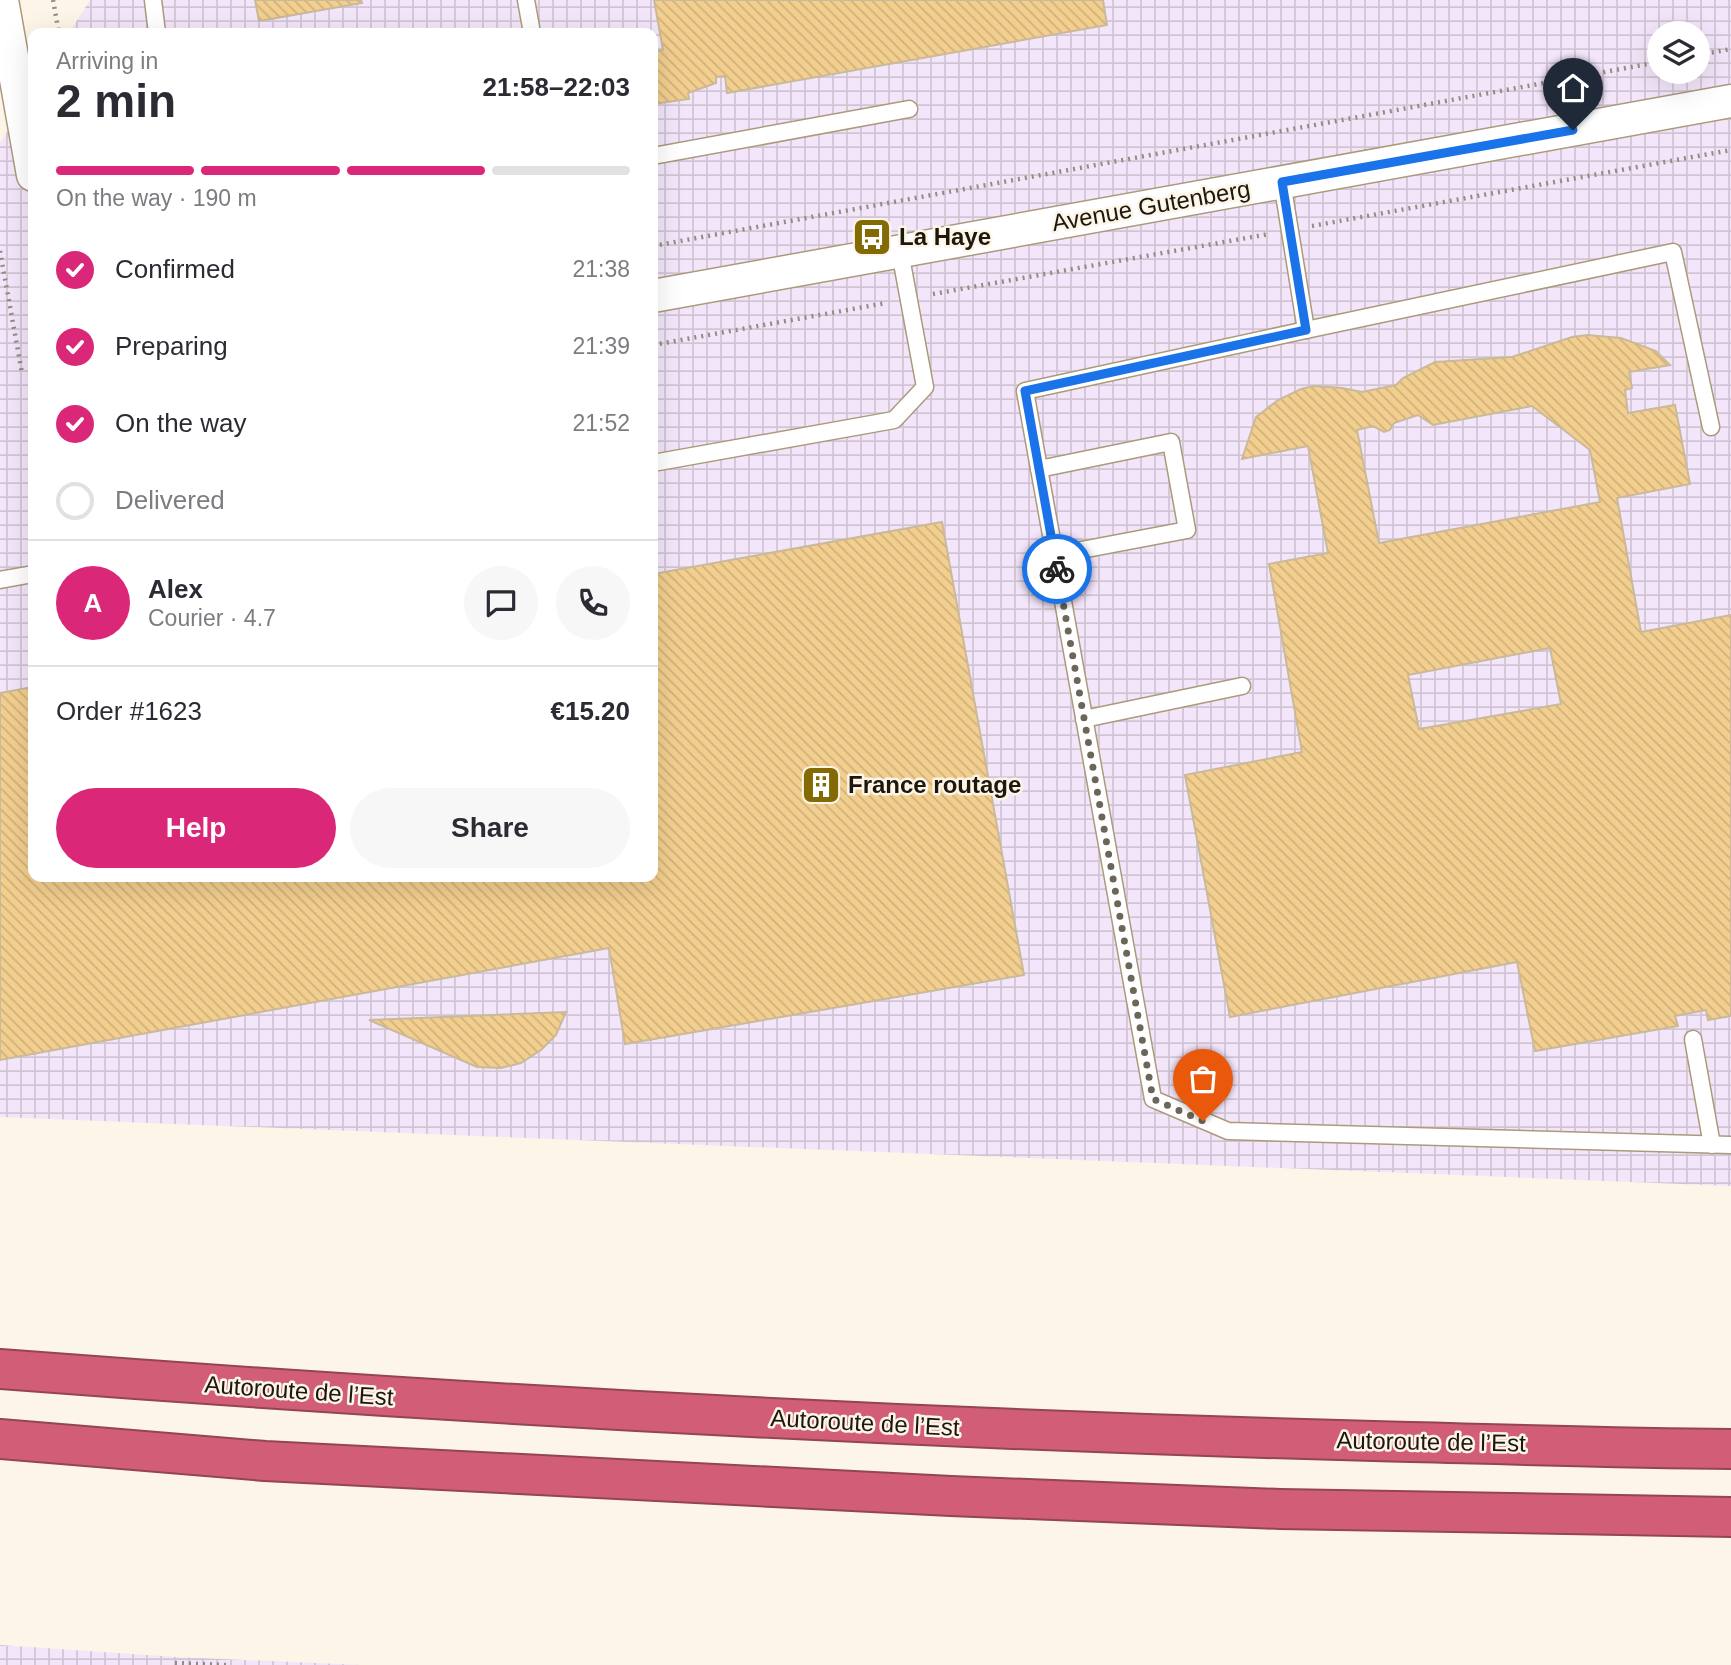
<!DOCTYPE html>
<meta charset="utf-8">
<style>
:root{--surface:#fff;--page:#f7f7f7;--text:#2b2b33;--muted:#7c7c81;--line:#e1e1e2;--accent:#db2777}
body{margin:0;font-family:Helvetica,sans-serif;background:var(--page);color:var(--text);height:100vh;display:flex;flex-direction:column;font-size:26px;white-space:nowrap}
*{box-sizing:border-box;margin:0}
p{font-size:23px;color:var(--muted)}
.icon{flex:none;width:38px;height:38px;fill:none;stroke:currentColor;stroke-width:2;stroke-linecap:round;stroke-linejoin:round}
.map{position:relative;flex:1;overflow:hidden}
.sheet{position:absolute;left:28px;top:28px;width:630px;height:854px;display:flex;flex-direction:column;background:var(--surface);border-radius:14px;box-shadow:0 7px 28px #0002}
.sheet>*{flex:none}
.tools{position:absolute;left:1647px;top:21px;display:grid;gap:14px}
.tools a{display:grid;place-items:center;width:63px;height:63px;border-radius:50%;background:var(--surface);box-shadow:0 7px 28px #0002;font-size:35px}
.pin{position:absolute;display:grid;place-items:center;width:60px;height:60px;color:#fff;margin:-72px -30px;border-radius:50% 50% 50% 0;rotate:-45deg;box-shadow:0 0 7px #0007}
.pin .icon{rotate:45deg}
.courier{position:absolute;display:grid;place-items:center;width:70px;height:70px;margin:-35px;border:5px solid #1a73e8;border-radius:50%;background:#fff;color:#222;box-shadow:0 2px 9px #0007}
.summary em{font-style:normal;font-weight:700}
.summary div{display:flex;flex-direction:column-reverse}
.summary{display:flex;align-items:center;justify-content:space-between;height:119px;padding:0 28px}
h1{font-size:46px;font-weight:700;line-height:52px}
.bar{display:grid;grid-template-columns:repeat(4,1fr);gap:10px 7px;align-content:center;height:84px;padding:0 28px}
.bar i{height:9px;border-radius:5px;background:var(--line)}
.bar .on{background:var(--accent)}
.bar p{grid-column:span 4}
.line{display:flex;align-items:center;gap:18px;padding:0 28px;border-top:2px solid var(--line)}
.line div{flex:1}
.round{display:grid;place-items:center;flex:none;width:74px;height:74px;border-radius:37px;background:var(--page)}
ol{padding:0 28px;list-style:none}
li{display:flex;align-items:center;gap:21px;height:77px}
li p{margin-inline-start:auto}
li .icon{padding:7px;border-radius:50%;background:var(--accent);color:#fff;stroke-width:4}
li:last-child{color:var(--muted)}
li i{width:38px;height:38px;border:4px solid var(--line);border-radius:50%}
.primary-button{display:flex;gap:14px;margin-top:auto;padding:14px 28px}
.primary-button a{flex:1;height:80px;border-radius:42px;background:var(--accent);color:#fff;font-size:28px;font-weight:700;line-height:80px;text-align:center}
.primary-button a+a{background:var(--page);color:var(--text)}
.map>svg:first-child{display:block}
</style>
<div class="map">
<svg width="1731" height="1665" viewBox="0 0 1731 1665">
<defs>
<pattern id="industrial-grid" width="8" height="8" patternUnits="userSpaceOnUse" patternTransform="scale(1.75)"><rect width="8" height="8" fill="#f4e6fa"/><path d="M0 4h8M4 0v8" fill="none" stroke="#d1c5d5"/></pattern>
<pattern id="building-back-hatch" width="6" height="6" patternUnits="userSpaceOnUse" patternTransform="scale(1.75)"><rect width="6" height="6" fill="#f3cf8f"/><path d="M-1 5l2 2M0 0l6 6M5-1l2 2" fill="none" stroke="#d0b17a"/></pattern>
</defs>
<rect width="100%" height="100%" fill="#fcf5e8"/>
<g fill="url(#industrial-grid)" fill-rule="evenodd">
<path d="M90 0H1731V1186L0 1117V143L33 91V877H653V33H69ZM1659 33H1698V72H1659Z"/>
<path d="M0 1645 177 1657 362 1665H0Z"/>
</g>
<g fill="url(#building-back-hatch)" stroke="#cab99a" stroke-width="2" fill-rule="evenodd">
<path d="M255 0H361L362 3 259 21Z"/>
<path d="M654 0H1103L1107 25 727 93 725 76 716 77V83L688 93 689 99 653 104V52L663 50Z"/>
<path d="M1587 335 1621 338 1656 351 1670 365 1629 372 1632 388 1625 390 1628 413 1675 405 1690 484 1617 498 1641 632 1731 615V1016L1708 1020 1706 1010 1675 1016 1678 1026 1535 1051 1517 962 1230 1017 1185 775 1302 752 1269 564 1328 553 1308 446 1242 459 1256 417 1278 400 1301 389 1314 386 1342 388 1362 392 1396 385 1403 378 1435 362 1512 357 1572 337ZM1532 406 1590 450 1600 502 1379 543 1357 430 1373 426 1384 432 1390 430 1394 423 1418 415 1433 425ZM1550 648 1561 704 1419 729 1408 675Z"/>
<path d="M942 522 1024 975 625 1044 609 948 0 1060V693L33 687V877H653V574Z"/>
<path d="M566 1012 556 1035 541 1050 521 1063 501 1068 477 1067 369 1020Z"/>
</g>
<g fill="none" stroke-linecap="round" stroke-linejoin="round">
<g stroke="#ab9a7c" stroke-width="19">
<g id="service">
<path d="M153 0 157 33"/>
<path d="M526 0 532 33"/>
<path d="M653 156 909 109"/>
<path d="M1282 182 1306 330 1673 252 1711 427"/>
<path d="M1306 330 1025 391 1153 1099 1228 1131 1731 1145"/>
<path d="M653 463 894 420 925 387 900 252"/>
<path d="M1039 469 1171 442 1187 530 1055 555"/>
<path d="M0 580 33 574"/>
<path d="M1084 719 1242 686"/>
<path d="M1693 1039 1712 1145"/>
</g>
</g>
<g stroke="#ab9a7c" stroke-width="35">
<g id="minor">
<path d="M2 0 33 175"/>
<path d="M653 296 1731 101"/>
</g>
</g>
<g stroke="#934551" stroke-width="42">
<g id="motorway">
<path d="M0 1369C457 1404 915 1429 1374 1441 1493 1444 1612 1448 1731 1449"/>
<path d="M0 1439 265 1461 951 1496 1280 1509 1731 1517"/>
</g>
</g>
<g stroke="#938c80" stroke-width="4.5" stroke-dasharray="2 5" stroke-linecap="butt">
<path d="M53 0 59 33"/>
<path d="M1698 55 1731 49"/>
<path d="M1312 226 1731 150"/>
<path d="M653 246 1659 62"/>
<path d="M0 251 22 373"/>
<path d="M933 294 1269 234"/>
<path d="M653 345 886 303"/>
<path d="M175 1663 226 1665"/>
</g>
<use href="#service" stroke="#fff" stroke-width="16"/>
<use href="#minor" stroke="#fff" stroke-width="32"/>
<use href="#motorway" stroke="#d25e76" stroke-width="38"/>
</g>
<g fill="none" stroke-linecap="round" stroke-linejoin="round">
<path stroke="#6c6559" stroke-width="7" stroke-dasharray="0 12.6" d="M1057 569 1153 1099 1203 1121"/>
<path stroke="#1a73e8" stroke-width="9" d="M1057 569 1025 391 1306 330 1282 182 1573 130"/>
</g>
<defs>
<g id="bus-square" transform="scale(2.0125)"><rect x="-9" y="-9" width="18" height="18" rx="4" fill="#846a04" stroke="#fcf5e8"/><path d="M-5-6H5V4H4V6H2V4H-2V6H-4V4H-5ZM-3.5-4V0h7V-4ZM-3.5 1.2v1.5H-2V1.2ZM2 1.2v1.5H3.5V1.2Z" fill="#fff"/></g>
<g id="building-square" transform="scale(2.0125)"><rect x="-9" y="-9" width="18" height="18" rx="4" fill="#846a04" stroke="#fcf5e8"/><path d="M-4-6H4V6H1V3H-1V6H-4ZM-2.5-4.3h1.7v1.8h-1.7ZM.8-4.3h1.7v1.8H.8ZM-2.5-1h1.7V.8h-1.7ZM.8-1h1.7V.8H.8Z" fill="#fff"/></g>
</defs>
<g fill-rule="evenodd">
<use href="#bus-square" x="872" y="237"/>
<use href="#building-square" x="821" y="785"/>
</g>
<g text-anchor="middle" stroke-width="5" stroke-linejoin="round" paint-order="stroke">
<g font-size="24" fill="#1e170c" stroke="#fcf5e8">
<text transform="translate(1151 206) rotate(-10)" y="8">Avenue Gutenberg</text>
<text transform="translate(299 1391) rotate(4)" y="8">Autoroute de l’Est</text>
<text transform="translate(865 1423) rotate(3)" y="8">Autoroute de l’Est</text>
<text transform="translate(1431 1442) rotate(1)" y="8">Autoroute de l’Est</text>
</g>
<g font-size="24" font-weight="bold" fill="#1e170c" stroke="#fcf5e8" text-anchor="start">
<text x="899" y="245">La Haye</text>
<text x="848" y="793">France routage</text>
</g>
</g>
</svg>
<div class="tools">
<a><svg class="icon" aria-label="layers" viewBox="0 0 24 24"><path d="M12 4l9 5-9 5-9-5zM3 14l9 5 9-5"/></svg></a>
</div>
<div class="pin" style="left:1203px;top:1121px;background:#ea580c"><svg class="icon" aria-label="bag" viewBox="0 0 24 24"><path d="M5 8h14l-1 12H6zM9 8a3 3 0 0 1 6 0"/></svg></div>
<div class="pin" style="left:1573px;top:130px;background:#1f2937"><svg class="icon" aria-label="home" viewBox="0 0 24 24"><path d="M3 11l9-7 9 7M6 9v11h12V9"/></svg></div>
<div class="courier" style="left:1057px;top:569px"><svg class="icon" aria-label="bike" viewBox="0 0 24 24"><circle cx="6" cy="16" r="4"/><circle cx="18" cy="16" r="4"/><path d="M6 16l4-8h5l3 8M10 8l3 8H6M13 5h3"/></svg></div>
<section class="sheet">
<div class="summary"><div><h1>2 min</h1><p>Arriving in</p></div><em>21:58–22:03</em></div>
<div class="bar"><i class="on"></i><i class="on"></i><i class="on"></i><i></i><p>On the way · 190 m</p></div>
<ol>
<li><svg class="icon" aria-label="check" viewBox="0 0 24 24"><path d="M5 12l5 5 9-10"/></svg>Confirmed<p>21:38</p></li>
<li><svg class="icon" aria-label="check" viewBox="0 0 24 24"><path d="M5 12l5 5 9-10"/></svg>Preparing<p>21:39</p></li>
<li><svg class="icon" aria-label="check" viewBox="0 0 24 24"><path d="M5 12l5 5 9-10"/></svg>On the way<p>21:52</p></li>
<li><i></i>Delivered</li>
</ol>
<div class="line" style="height:126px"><b class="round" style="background:var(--accent);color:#fff">A</b><div><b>Alex</b><p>Courier · 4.7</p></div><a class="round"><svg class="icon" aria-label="chat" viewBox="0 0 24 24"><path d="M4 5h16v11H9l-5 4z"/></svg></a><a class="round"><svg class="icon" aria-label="phone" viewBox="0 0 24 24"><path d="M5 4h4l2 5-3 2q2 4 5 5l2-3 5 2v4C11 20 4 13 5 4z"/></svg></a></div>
<div class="line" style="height:91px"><div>Order #1623</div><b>€15.20</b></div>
<div class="primary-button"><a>Help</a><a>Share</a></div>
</section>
</div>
